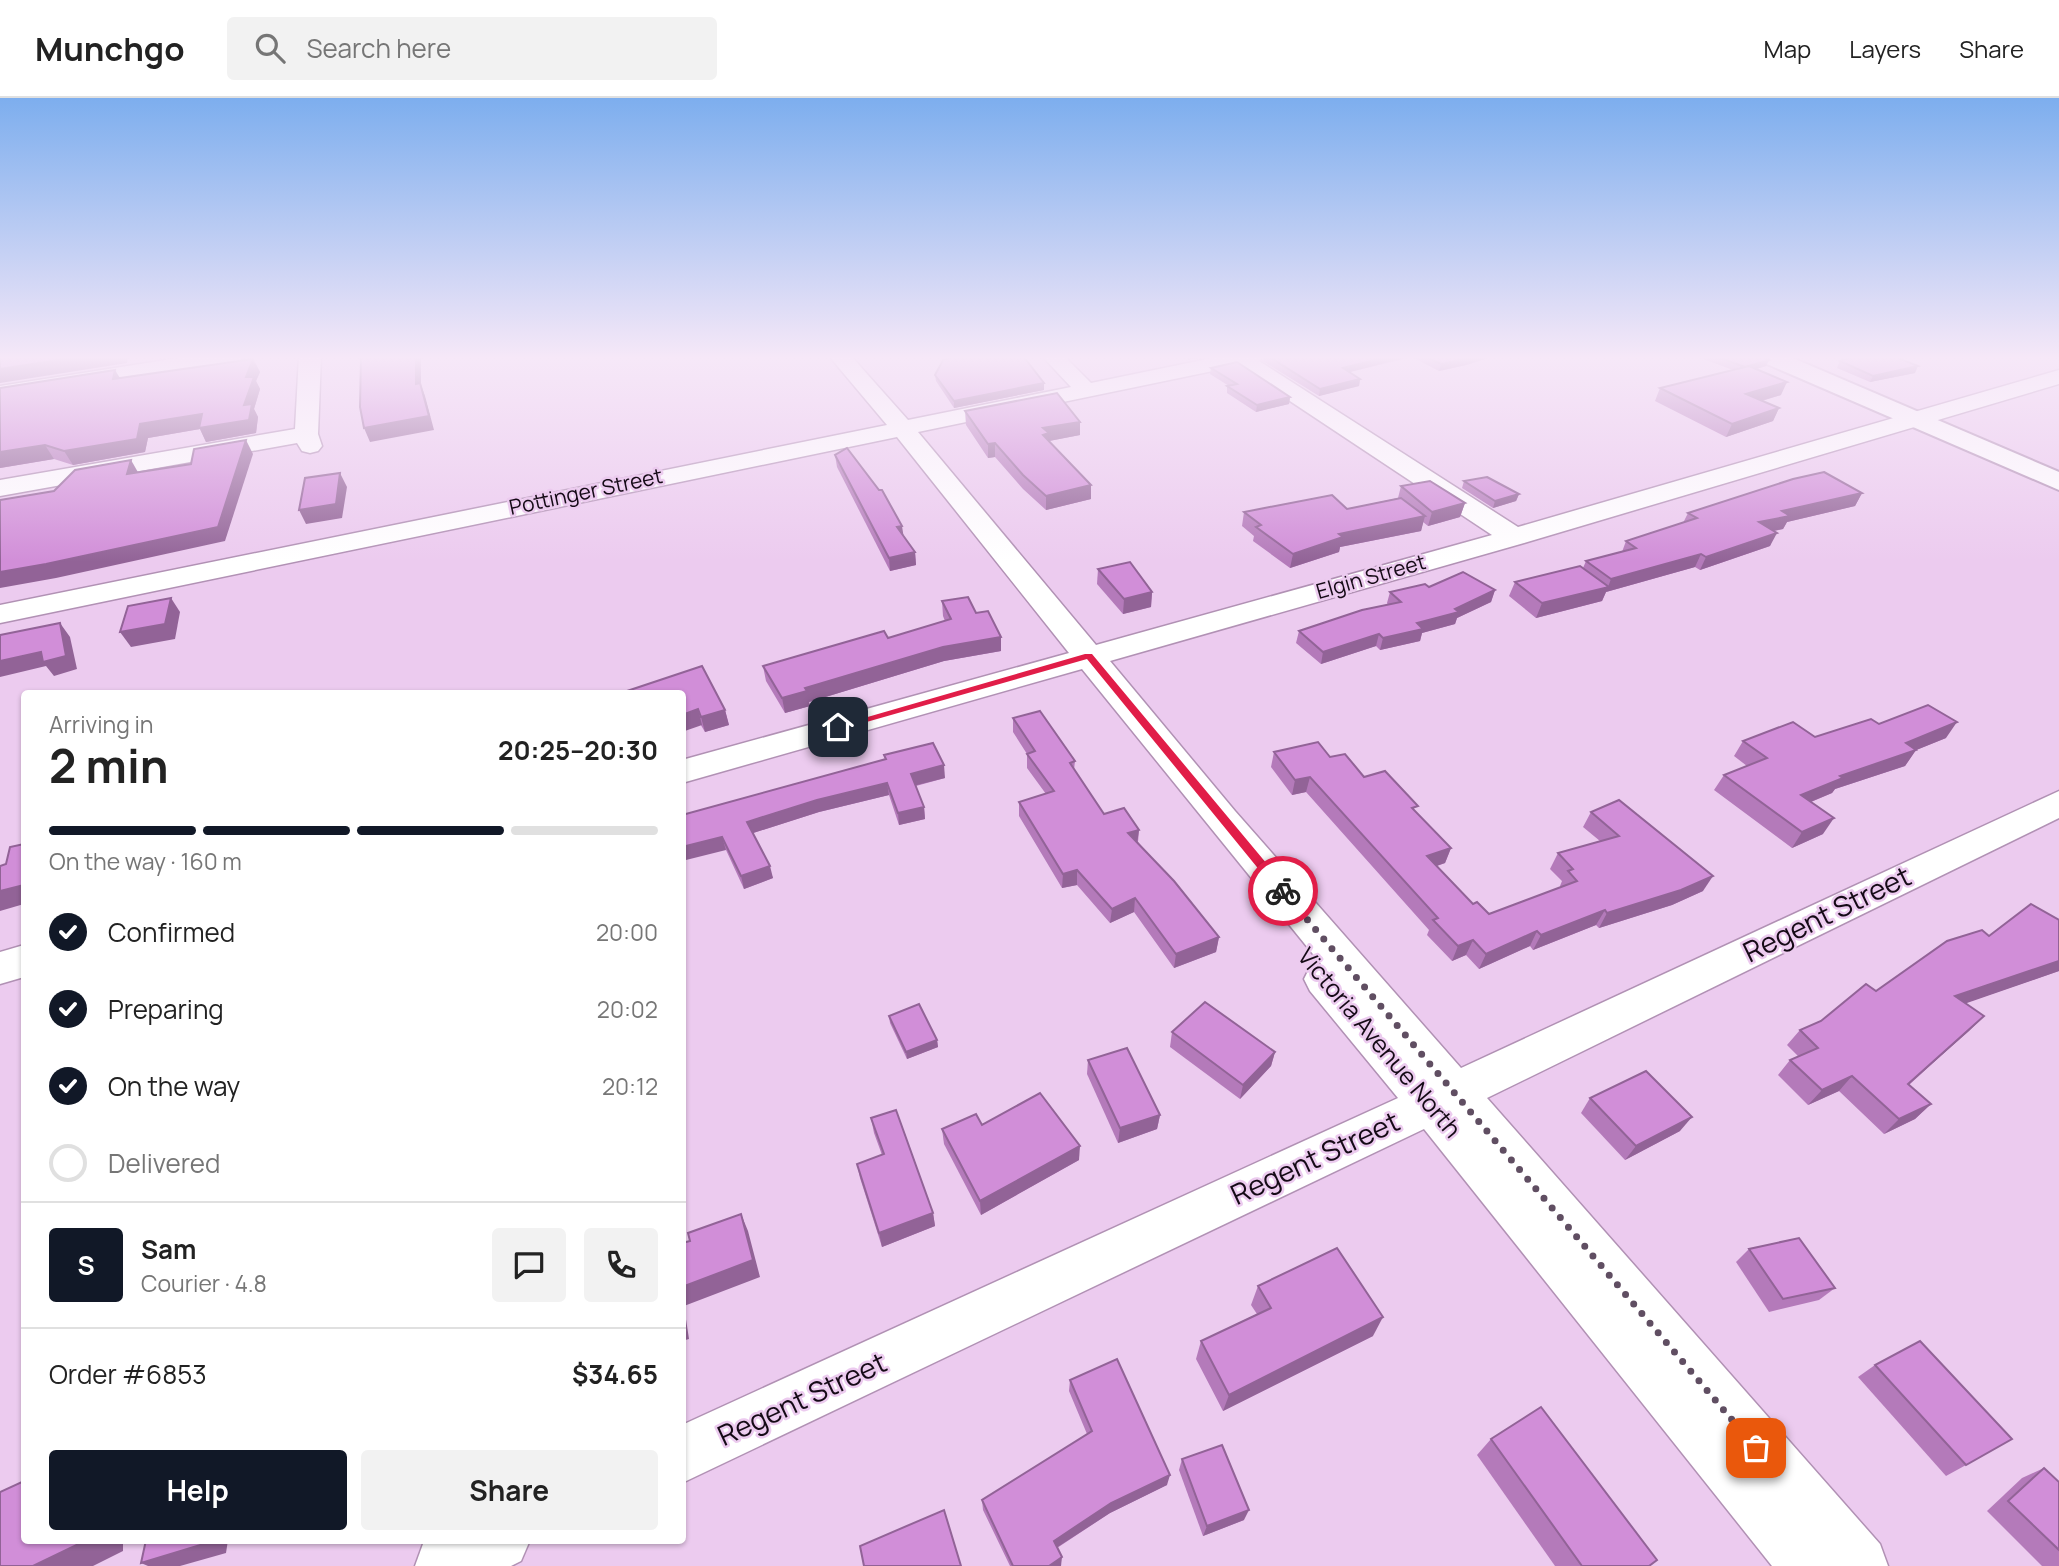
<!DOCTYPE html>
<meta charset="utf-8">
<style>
:root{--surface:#fff;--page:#f2f2f2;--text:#222;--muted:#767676;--line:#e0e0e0;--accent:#111827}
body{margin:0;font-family:Manrope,sans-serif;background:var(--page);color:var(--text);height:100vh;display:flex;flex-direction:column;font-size:26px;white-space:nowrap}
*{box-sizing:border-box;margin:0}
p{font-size:23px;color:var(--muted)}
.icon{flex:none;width:38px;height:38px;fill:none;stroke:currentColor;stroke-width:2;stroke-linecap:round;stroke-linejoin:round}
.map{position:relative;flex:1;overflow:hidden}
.drawer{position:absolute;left:21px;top:592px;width:665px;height:854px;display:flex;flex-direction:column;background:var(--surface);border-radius:7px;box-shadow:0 2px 5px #0004}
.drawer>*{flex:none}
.pin{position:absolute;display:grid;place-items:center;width:60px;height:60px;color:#fff;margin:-30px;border-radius:14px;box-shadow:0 4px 10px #0006}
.courier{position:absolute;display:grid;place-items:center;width:70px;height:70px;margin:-35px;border:5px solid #e11d48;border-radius:50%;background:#fff;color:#222;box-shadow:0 2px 9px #0007}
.headline em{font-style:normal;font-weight:700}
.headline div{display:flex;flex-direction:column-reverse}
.headline{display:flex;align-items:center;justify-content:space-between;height:119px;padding:0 28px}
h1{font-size:46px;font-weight:700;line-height:52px}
.bar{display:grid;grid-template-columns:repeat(4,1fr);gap:10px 7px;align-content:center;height:84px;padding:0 28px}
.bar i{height:9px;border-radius:5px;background:var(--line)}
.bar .active{background:var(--accent)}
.bar p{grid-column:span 4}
.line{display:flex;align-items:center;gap:18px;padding:0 28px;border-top:2px solid var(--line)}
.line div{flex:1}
.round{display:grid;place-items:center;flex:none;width:74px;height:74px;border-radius:7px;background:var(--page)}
ol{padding:0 28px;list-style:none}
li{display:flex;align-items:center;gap:21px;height:77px}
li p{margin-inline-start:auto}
li .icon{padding:7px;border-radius:50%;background:var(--accent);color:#fff;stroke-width:4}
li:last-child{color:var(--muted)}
li i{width:38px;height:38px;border:4px solid var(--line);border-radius:50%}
.button{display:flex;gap:14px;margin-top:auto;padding:14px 28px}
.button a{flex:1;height:80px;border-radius:7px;background:var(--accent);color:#fff;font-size:28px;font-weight:700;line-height:80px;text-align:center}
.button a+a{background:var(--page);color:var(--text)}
header{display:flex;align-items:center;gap:42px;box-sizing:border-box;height:98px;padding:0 35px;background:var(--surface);border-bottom:2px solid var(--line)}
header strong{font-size:33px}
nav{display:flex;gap:38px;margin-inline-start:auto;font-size:24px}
.search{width:490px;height:63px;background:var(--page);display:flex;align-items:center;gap:18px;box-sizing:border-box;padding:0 24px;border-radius:7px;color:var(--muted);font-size:26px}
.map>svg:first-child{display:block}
</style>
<header>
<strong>Munchgo</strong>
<div class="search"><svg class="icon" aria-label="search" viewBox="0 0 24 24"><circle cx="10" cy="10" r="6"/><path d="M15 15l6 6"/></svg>Search here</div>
<nav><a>Map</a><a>Layers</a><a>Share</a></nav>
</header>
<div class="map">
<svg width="2059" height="1468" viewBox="0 0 2059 1468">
<rect width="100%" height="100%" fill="#eccbef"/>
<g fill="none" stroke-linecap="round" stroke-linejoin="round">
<g stroke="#b191b4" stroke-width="3">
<g id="minor">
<path d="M191 258H244L241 262 234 264 0 302V288Z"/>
<path d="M299 258H321L318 336 322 348 318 353 310 355 302 353 297 345 0 398V382L295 331Z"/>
<path d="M829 258H851L908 322 1071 289 1042 258H1064L1091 285 1222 258H1265L1259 263 1518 429 2059 272V286L1524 445 1110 563 1235 713 1461 970 2059 693V720L1487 1000 1880 1446 1888 1468H1772L1424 1031 682 1385V1327L1398 1000 1310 893 1304 881 1310 869 1321 866 1082 571 682 685V662L1069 555 897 339 0 525V507L887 327ZM1237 268 1492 437 1096 547 918 334Z"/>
<path d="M24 847V879L0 886V854Z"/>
<path d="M433 1442H530L521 1463 511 1468H415L423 1446Z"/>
</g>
</g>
<g stroke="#b191b4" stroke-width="4">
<path id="tertiary" d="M1757 258H1788L2059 374V392L1760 263Z"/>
</g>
<use href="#minor" fill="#fff" fill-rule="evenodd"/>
<use href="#tertiary" fill="#fff" fill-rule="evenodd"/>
</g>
<g fill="#b47aba">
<path d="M1264 258H1495L1466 267 1439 273 1412 259 1350 274 1360 281 1359 288 1319 298 1263 263Z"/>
<path d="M1695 258H1761L1769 262 1766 268 1756 271 1781 297 1762 303 1779 310 1773 323 1726 339 1655 303 1660 290 1733 272Z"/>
<path d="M253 261 260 274 256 283 260 291 254 311 258 319 256 335 206 344 200 331 148 340 145 354 73 367 54 361 0 370V290L120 280Z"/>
<path d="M1840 263 1915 275 1870 284 1837 270Z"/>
<path d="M1211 270 1290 299 1289 306 1256 314 1227 295V288H1229L1210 276Z"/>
<path d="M935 277 1044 285V292L954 310 936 283Z"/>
<path d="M965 313 1080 337 1049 343 1091 387V401L1046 412 1023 391 995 359 988 360 966 327Z"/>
<path d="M835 357 915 454 916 467 890 473 837 369Z"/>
<path d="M1464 383 1519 396 1516 403 1493 410 1462 390Z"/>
<path d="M1401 388 1465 405 1460 419 1428 428 1423 424 1421 433 1340 449 1339 454 1290 470 1253 443 1254 438 1242 428 1244 414 1347 411 1398 400Z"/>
<path d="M1862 395 1855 408 1787 424 1783 431 1774 433 1770 448 1700 472 1695 469 1606 494 1602 503 1536 520 1509 498 1515 484 1583 470 1586 463 1622 454 1626 443 1683 425 1688 415Z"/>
<path d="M1098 471 1152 494 1151 509 1123 516 1097 486Z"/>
<path d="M1429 489 1495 492 1491 504 1457 520 1455 526 1422 535 1420 543 1380 552 1376 548 1321 566 1296 545 1299 533 1388 507 1387 505 1390 494Z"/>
<path d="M942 503 976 515 1001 553 944 563 809 604 810 608 785 615 766 583 763 568 888 540 945 523 943 518Z"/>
<path d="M682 595 725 612 729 627 705 634Z"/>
<path d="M1013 620 1075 663 1074 672 1104 716 1139 732 1138 744 1219 839 1216 854 1174 870 1134 814 1110 825 1077 787 1062 790 1019 718V704L1046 696 1027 670V656L1013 634Z"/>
<path d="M1879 626 1946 640 1916 652 1905 668 1835 691 1832 695 1811 704 1823 736 1792 750 1714 692 1724 677 1747 668 1734 658 1743 643 1815 639Z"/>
<path d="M1274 654 1330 659 1364 679 1416 714 1451 750 1445 765 1437 768 1473 806 1489 816 1561 789 1560 788 1562 783 1550 771 1558 755 1600 743 1583 729 1591 714 1703 793 1672 807 1599 830 1596 827 1533 852 1530 848 1479 871 1466 857 1452 863 1427 837 1429 832 1306 694 1292 697 1271 669Z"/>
<path d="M884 657 945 680 916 688 924 709 925 721 899 727 889 697 819 714 753 735 773 780 744 791 726 752 682 717 885 661Z"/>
<path d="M1989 838 2059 873 1965 905 1984 918 1909 987 1931 1006 1915 1021 1884 1036 1839 993 1808 1007 1778 977 1790 962 1799 959 1787 947 1800 932 1821 923Z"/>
<path d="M889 918 937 942 938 949 907 961 890 925Z"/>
<path d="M1172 934 1275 954 1271 968 1240 1001 1170 949Z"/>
<path d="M1088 962 1160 1017 1157 1031 1118 1045 1087 976Z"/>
<path d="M1590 1000 1680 1033 1625 1062 1581 1015Z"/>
<path d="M871 1020 933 1115 935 1128 882 1149 860 1080 857 1066 882 1057 874 1035Z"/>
<path d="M982 1027 1079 1062 981 1117 944 1046 942 1031Z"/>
<path d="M1749 1151 1835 1190 1819 1202 1769 1214 1736 1164Z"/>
<path d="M1258 1188 1373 1238 1223 1313 1196 1261 1201 1243 1257 1216 1251 1207Z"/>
<path d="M1875 1267 1966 1367 1946 1378 1858 1279Z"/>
<path d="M1070 1282 1167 1387 1110 1415 1057 1450 1061 1468H1010L983 1412 982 1402 1087 1336 1069 1293Z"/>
<path d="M1491 1341 1649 1468H1555L1477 1357Z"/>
<path d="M1182 1361 1244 1422 1203 1438 1179 1372Z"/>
<path d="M2044 1370 2059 1384V1468H2042L1987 1413 2022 1380Z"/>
</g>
<g fill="#926397">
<path d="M83 258H128L127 265 0 285V271Z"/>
<path d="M416 258H421V287L425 298 434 332 370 344 364 330 416 286Z"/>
<path d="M1188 258H1207L1188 262Z"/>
<path d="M1390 258H1412L1342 276 1343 270Z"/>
<path d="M1476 258H1495L1466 267 1439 273 1441 266Z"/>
<path d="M253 261 260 274 256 283 260 291 254 311 258 319 256 335 206 344 200 331 148 340 145 354 73 367 64 353 140 326 244 307 246 279Z"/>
<path d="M1769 262 1766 268 1743 275 1745 269Z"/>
<path d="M1918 268 1915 275 1870 284 1873 278Z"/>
<path d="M115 272 123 285 113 281Z"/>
<path d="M1360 281 1359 288 1319 298 1320 291Z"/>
<path d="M1787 284 1781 297 1740 309 1746 296Z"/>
<path d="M1044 285V292L954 310V303Z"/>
<path d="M1290 299 1289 306 1256 314 1257 307Z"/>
<path d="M1779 310 1773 323 1726 339 1732 326Z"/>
<path d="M1080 324V337L1049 343 1043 350V330Z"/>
<path d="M246 342 253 356 225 443 56 480 0 490V474Z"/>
<path d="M995 345V359L988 360V346Z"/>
<path d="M45 347 54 361 0 370V354Z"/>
<path d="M131 362 139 376H127Z"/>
<path d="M340 375 347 389 342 420 306 426 299 412Z"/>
<path d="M1091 387V401L1046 412V398Z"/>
<path d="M1862 395 1855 408 1787 424 1783 431 1752 437 1759 424 1782 413Z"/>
<path d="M1519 396 1516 403 1493 410 1495 403Z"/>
<path d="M1465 405 1460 419 1428 428 1432 414Z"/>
<path d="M1425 418 1421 433 1340 449 1339 454 1290 470 1293 456 1339 436Z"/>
<path d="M902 428 904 441 897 429Z"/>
<path d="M1777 435 1770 448 1700 472 1706 459Z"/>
<path d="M915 454 916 467 890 473 889 460Z"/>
<path d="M1701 456 1695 469 1606 494 1602 503 1536 520 1542 505 1608 489 1611 481Z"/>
<path d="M1495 492 1491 504 1457 520 1455 526 1422 535 1420 543 1380 552 1383 540 1417 525 1455 511Z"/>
<path d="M1152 494 1151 509 1123 516 1124 501Z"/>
<path d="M171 500 180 514 175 541 131 549 120 534Z"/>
<path d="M60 525 70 539 77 571 54 578 46 568 0 579V563L41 554Z"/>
<path d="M1379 536 1376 548 1321 566 1323 554Z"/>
<path d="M1001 539V553L944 563 809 604 810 608 785 615 782 600 805 590 943 549Z"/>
<path d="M698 611 702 627 682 634V617Z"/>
<path d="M725 612 729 627 705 634 701 619Z"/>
<path d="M1957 624 1946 640 1909 655 1916 652 1905 668 1835 691 1832 695 1791 712 1801 697 1906 645Z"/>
<path d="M944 667 945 680 913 688 911 676Z"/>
<path d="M1310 679 1306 694 1292 697 1295 682Z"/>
<path d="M887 685 889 697 819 714 750 736 747 724 817 702Z"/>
<path d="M924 709 925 721 899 727 898 715Z"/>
<path d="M1834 720 1823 736 1792 750 1802 734Z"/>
<path d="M1139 732 1137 746 1128 735Z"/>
<path d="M722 739 726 752 682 763V749Z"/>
<path d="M1451 750 1445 765 1421 773 1427 758Z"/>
<path d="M770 768 773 780 744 791 741 778Z"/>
<path d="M1077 772V787L1062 790 1063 776Z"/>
<path d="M1713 778 1703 793 1672 807 1599 830 1607 815Z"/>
<path d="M24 787V806L0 813V793Z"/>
<path d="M1135 800 1134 814 1110 825 1112 811Z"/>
<path d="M1605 812 1596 827 1533 852 1541 837Z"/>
<path d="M1537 833 1530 848 1479 871 1486 856Z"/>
<path d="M1219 839 1216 854 1174 870 1176 856Z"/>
<path d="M1473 842 1466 857 1452 863 1458 848Z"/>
<path d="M2059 863V873L1941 914 1955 898Z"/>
<path d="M1984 918 1969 933 1893 1000 1908 986Z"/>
<path d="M937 942 938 949 907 961 906 954Z"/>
<path d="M1275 954 1271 968 1240 1001 1243 987Z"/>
<path d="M1852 978 1839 993 1808 1007 1822 992Z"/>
<path d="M1931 1006 1915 1021 1884 1036 1899 1021Z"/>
<path d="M1160 1017 1157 1031 1118 1045 1120 1030Z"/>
<path d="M1692 1019 1680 1033 1625 1062 1636 1048Z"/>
<path d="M1080 1048 1079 1062 981 1117 980 1103Z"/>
<path d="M933 1115 935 1128 882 1149 879 1135Z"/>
<path d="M741 1116 748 1133 760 1179 684 1208 689 1241 682 1243V1189Z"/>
<path d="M1383 1219 1373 1238 1223 1313 1229 1297Z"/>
<path d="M1170 1377 1167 1387 1110 1415 1053 1452 1054 1443 1111 1405Z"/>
<path d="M1249 1412 1244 1422 1203 1438 1207 1428Z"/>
<path d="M87 1442H123V1453L93 1468H33Z"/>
<path d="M208 1442H228L226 1455 180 1468H148L141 1465Z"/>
<path d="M1062 1459 1061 1468H1049Z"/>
</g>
<g fill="#d18ed8" stroke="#926397" stroke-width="2">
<path d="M0 258H83L0 271Z"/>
<path d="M361 258H416V286L420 285 429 318 364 330 360 309Z"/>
<path d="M953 258H1023L1044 285 954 303 935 277 943 262Z"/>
<path d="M1268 258H1390L1343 270 1360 281 1320 291Z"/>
<path d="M1424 258H1476L1441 266Z"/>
<path d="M1715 258H1761L1769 262 1745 269Z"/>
<path d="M1856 258H1893L1918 268 1873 278 1840 263Z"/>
<path d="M253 261 246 279H254L244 307 252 306 249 322 199 330 202 316 140 326 137 341 64 353 45 347 0 354V290L115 272 113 281Z"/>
<path d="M1237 264 1290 299 1257 307 1227 288 1237 286 1211 270Z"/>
<path d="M1749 268 1787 284 1746 296 1779 310 1732 326 1660 290Z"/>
<path d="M1057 295 1080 324 1043 330 1049 335 1043 337 1091 387 1046 398 1023 377 995 345 988 346 965 313Z"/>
<path d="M246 342 218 429 46 466 0 474V402L54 393 75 372 131 362 127 376 191 366 194 351Z"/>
<path d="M847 350 879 392H882L902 428 897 429 915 454 889 460 835 357Z"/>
<path d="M1824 374 1862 395 1782 413 1790 418 1759 424 1777 435 1706 459 1701 456 1611 481 1586 463 1636 450 1626 443 1697 420 1688 415 1793 381Z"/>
<path d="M340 375 336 406 299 412 305 380Z"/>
<path d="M1487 379 1519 396 1495 403 1464 383Z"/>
<path d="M1430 383 1465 405 1432 414 1401 388Z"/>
<path d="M1332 397 1347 411 1401 400 1425 418 1339 436 1343 439 1293 456 1256 429 1261 427 1244 414Z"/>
<path d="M1130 464 1152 494 1124 501 1098 471Z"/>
<path d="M1580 468 1609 489 1542 505 1515 484Z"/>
<path d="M1463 474 1495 492 1455 511 1459 514 1417 525 1423 531 1383 540 1379 536 1323 554 1299 533 1362 512 1401 504 1390 494 1425 486 1429 489Z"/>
<path d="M968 499 976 515 988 513 1001 539 943 549 805 590 807 593 782 600 763 568 884 533 888 540 951 521 942 503Z"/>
<path d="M171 500 165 526 120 534 128 508Z"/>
<path d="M60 525 66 558 43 564 41 554 0 563V537Z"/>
<path d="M702 568 725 612 701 619 698 611 682 617V595H621Z"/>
<path d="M1928 607 1957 624 1906 645 1916 652 1840 678 1843 680 1801 697 1834 720 1802 734 1724 677 1767 660 1743 643 1793 624 1815 639 1871 621 1879 626Z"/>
<path d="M1040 613 1075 663 1070 665 1104 716 1124 710 1139 732 1128 735 1174 783 1219 839 1176 856 1135 800 1112 811 1077 772 1063 776 1019 704 1054 693 1027 656 1035 653 1013 620Z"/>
<path d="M1318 644 1330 659 1345 656 1364 679 1385 673 1418 708 1412 710 1451 750 1427 758 1473 806 1477 804 1489 816 1577 783 1568 773 1573 771 1558 755 1619 738 1591 714 1619 702 1713 778 1681 792 1607 815 1605 812 1541 837 1537 833 1486 856 1473 842 1458 848 1433 822 1438 820 1310 679 1295 682 1274 654Z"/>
<path d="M933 645 944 667 911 676 924 709 898 715 887 685 817 702 747 724 770 768 741 778 722 739 682 749V717L886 661 884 657Z"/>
<path d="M24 746V787L0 793V768L6 766 10 749Z"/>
<path d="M2031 806 2059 822V863L1955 898 1984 918 1908 986 1931 1006 1899 1021 1852 978 1822 992 1790 962 1818 950 1800 932 1821 923 1866 886 1876 893 1947 843 1982 832 1989 838Z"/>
<path d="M1205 904 1275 954 1243 987 1172 934Z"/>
<path d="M919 906 937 942 906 954 889 918Z"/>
<path d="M1127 950 1160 1017 1120 1030 1088 962Z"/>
<path d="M1646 973 1692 1019 1636 1048 1590 1000Z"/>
<path d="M1040 995 1080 1048 980 1103 942 1031 976 1016 982 1027Z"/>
<path d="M896 1012 933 1115 879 1135 857 1066 884 1056 871 1020Z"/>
<path d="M741 1116 753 1162 682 1189V1145L690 1143 688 1135Z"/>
<path d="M1799 1140 1835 1190 1783 1201 1749 1151Z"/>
<path d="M1337 1150 1383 1219 1229 1297 1201 1243 1271 1210 1258 1188Z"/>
<path d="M1920 1243 2012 1341 1966 1367 1875 1267Z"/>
<path d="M1117 1261 1170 1377 1111 1405 1054 1443 1062 1459 1049 1468H1013L982 1402 1092 1333 1070 1282Z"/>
<path d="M1541 1309 1657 1462 1649 1468H1582L1491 1341Z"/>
<path d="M1222 1347 1249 1412 1207 1428 1182 1361Z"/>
<path d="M2044 1370 2059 1384V1452L2008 1403Z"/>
<path d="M24 1383V1442H87L33 1468H0V1394Z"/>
<path d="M944 1412 961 1468H864L860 1448Z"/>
<path d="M146 1442H208L207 1445 141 1465Z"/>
</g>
<linearGradient id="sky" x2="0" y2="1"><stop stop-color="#7daeee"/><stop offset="0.56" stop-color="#f6e8f8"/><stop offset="1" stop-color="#f6e8f8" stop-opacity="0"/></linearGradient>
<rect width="2059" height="464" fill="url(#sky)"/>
<path fill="#e11d48" d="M1085 556H1092L1287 790V796H1279L1087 561 842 631 833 629Z"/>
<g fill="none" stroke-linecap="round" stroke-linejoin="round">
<path stroke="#604e62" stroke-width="7" stroke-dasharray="0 12.6" d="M1283 793 1756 1350"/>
</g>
<g text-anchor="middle" stroke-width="5" stroke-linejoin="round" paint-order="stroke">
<g font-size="21" fill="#150a16" stroke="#eccbef">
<text transform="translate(586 394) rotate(-12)" y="7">Pottinger Street</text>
<text transform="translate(1371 479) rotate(-16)" y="7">Elgin Street</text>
</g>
<g font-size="24" fill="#150a16" stroke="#eccbef">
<text transform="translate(1379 945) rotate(50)" y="8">Victoria Avenue North</text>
</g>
<g font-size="28" fill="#150a16" stroke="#eccbef">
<text transform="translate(1827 816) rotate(-26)" y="10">Regent Street</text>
<text transform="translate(1315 1060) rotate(-25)" y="10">Regent Street</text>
<text transform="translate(802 1301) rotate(-25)" y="10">Regent Street</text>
</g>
</g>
</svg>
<div class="pin" style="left:1756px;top:1350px;background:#ea580c"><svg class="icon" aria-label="bag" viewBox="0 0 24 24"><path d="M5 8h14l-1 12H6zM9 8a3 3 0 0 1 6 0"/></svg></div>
<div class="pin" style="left:838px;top:629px;background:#1f2937"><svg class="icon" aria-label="home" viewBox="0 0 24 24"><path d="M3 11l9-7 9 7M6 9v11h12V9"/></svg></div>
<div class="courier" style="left:1283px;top:793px"><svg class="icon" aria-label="bike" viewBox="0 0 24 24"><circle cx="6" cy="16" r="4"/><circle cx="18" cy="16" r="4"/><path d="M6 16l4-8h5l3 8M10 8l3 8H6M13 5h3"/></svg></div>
<section class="drawer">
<div class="headline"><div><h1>2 min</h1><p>Arriving in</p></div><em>20:25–20:30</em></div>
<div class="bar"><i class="active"></i><i class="active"></i><i class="active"></i><i></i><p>On the way · 160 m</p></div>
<ol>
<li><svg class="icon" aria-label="check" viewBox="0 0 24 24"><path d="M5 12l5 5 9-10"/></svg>Confirmed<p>20:00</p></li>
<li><svg class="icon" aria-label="check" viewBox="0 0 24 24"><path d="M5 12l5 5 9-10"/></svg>Preparing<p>20:02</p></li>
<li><svg class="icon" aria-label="check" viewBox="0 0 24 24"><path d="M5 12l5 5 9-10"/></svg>On the way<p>20:12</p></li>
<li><i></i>Delivered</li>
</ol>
<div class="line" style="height:126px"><b class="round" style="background:var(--accent);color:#fff">S</b><div><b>Sam</b><p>Courier · 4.8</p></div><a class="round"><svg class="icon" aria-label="chat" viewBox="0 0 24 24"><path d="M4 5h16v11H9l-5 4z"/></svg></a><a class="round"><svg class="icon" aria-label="phone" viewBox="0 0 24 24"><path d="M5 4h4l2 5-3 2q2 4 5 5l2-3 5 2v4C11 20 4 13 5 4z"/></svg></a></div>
<div class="line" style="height:91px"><div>Order #6853</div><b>$34.65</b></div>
<div class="button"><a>Help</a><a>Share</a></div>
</section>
</div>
